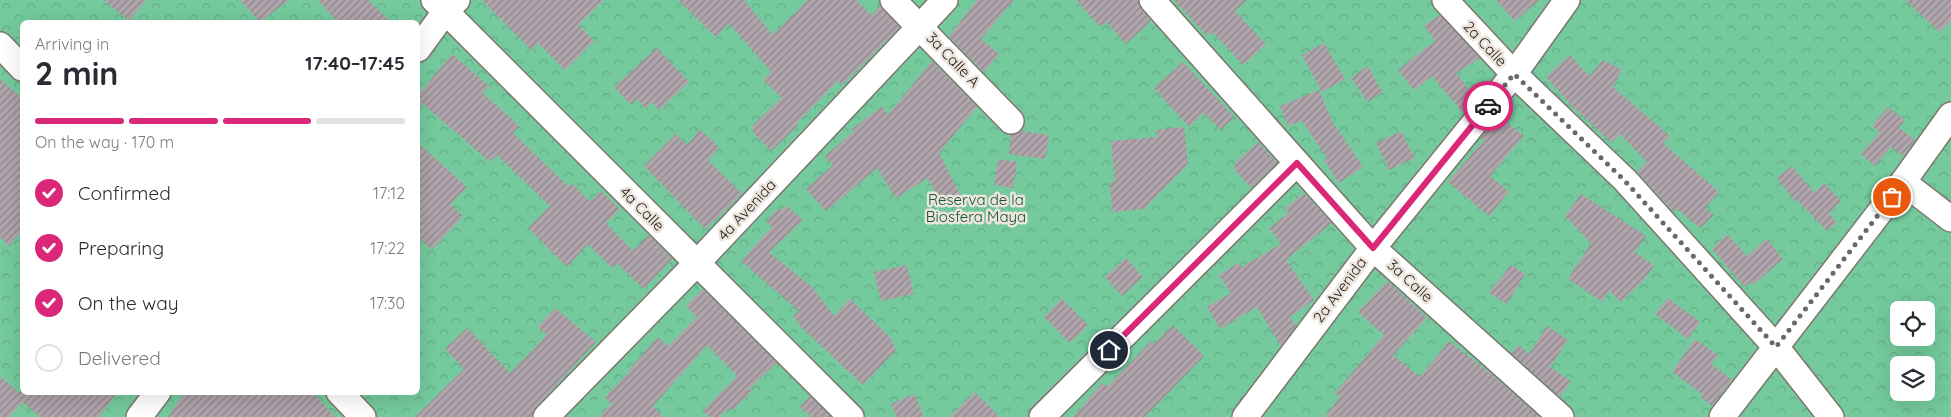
<!DOCTYPE html>
<meta charset="utf-8">
<style>
:root{--surface:#fff;--page:#f2f2f3;--text:#2b2b33;--muted:#7c7c81;--line:#e1e1e2;--accent:#db2777}
body{margin:0;font-family:Quicksand,sans-serif;background:var(--page);color:var(--text);height:100vh;display:flex;flex-direction:column;font-size:19px;white-space:nowrap}
*{box-sizing:border-box;margin:0}
p{font-size:16px;color:var(--muted)}
.icon{flex:none;width:28px;height:28px;fill:none;stroke:currentColor;stroke-width:2;stroke-linecap:round;stroke-linejoin:round}
.map{position:relative;flex:1;overflow:hidden}
.details{position:absolute;left:20px;top:20px;width:400px;height:375px;display:flex;flex-direction:column;background:var(--surface);border-radius:8px;box-shadow:0 5px 20px #0002}
.details>*{flex:none}
.controls{position:absolute;left:1890px;top:301px;display:grid;gap:10px}
.controls a{display:grid;place-items:center;width:45px;height:45px;border-radius:8px;background:var(--surface);box-shadow:0 5px 20px #0002;font-size:25px}
.pin{position:absolute;display:grid;place-items:center;width:42px;height:42px;color:#fff;margin:-21px;border:2px solid #fff;border-radius:50%;box-shadow:0 1px 5px #0007}
.courier{position:absolute;display:grid;place-items:center;width:50px;height:50px;margin:-25px;border:4px solid #db2777;border-radius:50%;background:#fff;color:#222;box-shadow:0 1px 6px #0007}
.overview em{font-style:normal;font-weight:700}
.overview div{display:flex;flex-direction:column-reverse}
.overview{display:flex;align-items:center;justify-content:space-between;height:85px;padding:0 15px}
h1{font-size:32px;font-weight:700;line-height:38px}
.bar{display:grid;grid-template-columns:repeat(4,1fr);gap:8px 5px;align-content:center;height:60px;padding:0 15px}
.bar i{height:6px;border-radius:4px;background:var(--line)}
.bar .selected{background:var(--accent)}
.bar p{grid-column:span 4}
ol{padding:0 15px;list-style:none}
li{display:flex;align-items:center;gap:15px;height:55px}
li p{margin-inline-start:auto}
li .icon{padding:5px;border-radius:50%;background:var(--accent);color:#fff;stroke-width:4}
li:last-child{color:var(--muted)}
li i{width:28px;height:28px;border:2px solid var(--line);border-radius:50%}
.map>svg:first-child{display:block}
</style>
<div class="map">
<svg width="1951" height="417" viewBox="0 0 1951 417">
<defs>
<pattern id="forest-crowns" width="20" height="18" patternUnits="userSpaceOnUse" patternTransform="scale(1.25)"><rect width="20" height="18" fill="#74ca9c"/><path d="M2 6a3 3 0 1 1 6 0M12 15a3 3 0 1 1 6 0" fill="none" stroke="#64ad86"/></pattern>
<pattern id="building-hatch" width="6" height="6" patternUnits="userSpaceOnUse" patternTransform="scale(1.25)"><rect width="6" height="6" fill="#b0a5ac"/><path d="M-1 1l2-2M0 6l6-6M5 7l2-2" fill="none" stroke="#8f868c"/></pattern>
</defs>
<rect width="100%" height="100%" fill="#ede5dc"/>
<path fill="url(#forest-crowns)" fill-rule="evenodd" d="M0 0H1951V417H0ZM22 22H418V392H22ZM1899 310H1926V338H1899ZM1899 365H1926V392H1899Z"/>
<g fill="url(#building-hatch)">
<path d="M104 0H146L129 21Z"/>
<path d="M240 0H289L260 22Z"/>
<path d="M318 0H368L391 22H337Z"/>
<path d="M482 0H604L578 25 594 41 565 70 538 43 531 50Z"/>
<path d="M678 0H744L773 35 808 0H856L871 15 880 6 900 27 842 85 838 81 796 124 798 126 771 151 753 132V125L782 98 763 80 771 72 729 23 716 37Z"/>
<path d="M977 0H1014L981 39 999 54 984 72 949 37Z"/>
<path d="M1076 0H1138L1141 9 1151 21 1126 44 1106 22 1100 27Z"/>
<path d="M1174 0H1247L1235 11 1266 44 1243 65 1212 32 1207 36Z"/>
<path d="M1496 0H1539L1515 21Z"/>
<path d="M1905 0H1951V20L1940 32Z"/>
<path d="M1440 15 1480 58 1456 73 1476 98 1462 112 1432 76 1414 90 1398 70 1435 41 1424 25Z"/>
<path d="M1324 43 1345 79 1322 92 1302 55Z"/>
<path d="M657 48 689 82 659 110 652 102 646 108 637 99 631 105 614 87Z"/>
<path d="M452 54 489 86 483 93 519 126 513 133 568 186 571 183 590 201 601 191 620 209 606 223 633 251 649 235 672 259 644 289 617 263 612 268 588 244 567 267 528 228 550 206 497 155 490 162 418 100V95Z"/>
<path d="M1570 55 1589 76 1603 60 1622 70 1613 87 1670 136 1663 143 1719 192 1705 208 1714 215 1700 228 1677 209 1674 212 1637 172 1647 162 1620 134 1612 143 1572 106 1546 77Z"/>
<path d="M932 61 977 107 939 153 960 194 941 204 928 178 896 198 877 168 826 211 806 189 833 165 825 156 854 131 852 129 882 106 888 115Z"/>
<path d="M1183 62 1234 117 1221 130 1203 113 1189 127 1154 88Z"/>
<path d="M1368 66 1382 92 1368 102 1351 78Z"/>
<path d="M0 79 22 98V231L9 246 0 237Z"/>
<path d="M1319 90 1332 121 1363 167 1339 183 1324 160 1327 158 1302 121 1288 126 1280 106Z"/>
<path d="M1888 107 1905 120 1899 128 1915 140 1903 156 1891 147 1874 166 1861 154 1880 132 1872 126Z"/>
<path d="M1499 116 1524 136 1490 176 1509 192 1489 216 1448 182 1484 140 1481 137Z"/>
<path d="M1184 127 1188 164 1144 209 1112 212 1110 183 1115 182 1111 141 1157 137 1156 130Z"/>
<path d="M700 130 719 147 708 160 742 194 705 229 644 166 676 134 687 145Z"/>
<path d="M1021 131 1049 135 1045 159 1009 154 1011 135Z"/>
<path d="M1401 131 1415 158 1389 170 1376 143Z"/>
<path d="M1258 142 1277 163 1251 188 1235 170V163Z"/>
<path d="M418 143 467 187 450 204 463 216 432 250 418 237Z"/>
<path d="M998 159 1017 162 1013 188 994 185Z"/>
<path d="M1792 166 1814 193 1824 183 1841 201 1829 213 1837 223 1827 231 1797 200 1795 201 1777 178Z"/>
<path d="M1304 193 1332 223 1286 260 1314 300 1290 317 1296 326 1281 346 1257 307 1220 329 1207 307 1231 293 1219 275 1238 263 1241 267 1281 244 1269 228 1289 213 1285 209Z"/>
<path d="M1581 194 1646 236 1635 252 1654 266 1644 280 1621 302 1609 291 1602 302 1568 279 1591 243 1565 216Z"/>
<path d="M787 206 803 220 769 252 813 288 834 316 850 299 890 337 896 350 863 385 802 328 793 316 799 311 741 261 772 227 766 221 779 208 782 210Z"/>
<path d="M1727 234 1747 256 1767 239 1783 259 1754 284 1751 282 1745 287 1712 249Z"/>
<path d="M1126 258 1143 277 1122 296 1105 277Z"/>
<path d="M907 265 914 294 881 301 874 272Z"/>
<path d="M1511 265 1525 274 1507 304 1489 293Z"/>
<path d="M1387 281 1427 318 1393 355 1420 377 1449 341 1491 374 1540 417H1325L1340 397 1335 393 1384 335 1358 312Z"/>
<path d="M703 289 777 363 749 389 752 391 732 411 729 408 719 417H709L703 411 737 376 707 345 653 406 663 417H599L611 404 605 397 630 371 629 370 658 337 668 346 697 317 686 306Z"/>
<path d="M1668 298 1700 322 1688 339 1655 314Z"/>
<path d="M1062 299 1088 325 1070 343 1044 317Z"/>
<path d="M555 308 596 342 536 407 532 417H415L464 369 445 349 467 328 510 373 547 335 538 327Z"/>
<path d="M1173 325 1204 356 1145 417H1073L1102 383 1107 387 1151 341 1154 344Z"/>
<path d="M1547 326 1568 340 1550 367 1571 381 1560 397 1511 353 1519 345 1529 354Z"/>
<path d="M1695 339 1718 355 1711 364 1732 380 1712 406 1700 397 1702 394 1672 372Z"/>
<path d="M0 376 18 392H118L99 417H41L22 402 9 417H0Z"/>
<path d="M185 392H313L335 417H168Z"/>
<path d="M975 392 1000 417H950Z"/>
<path d="M914 394 924 417H897L891 404Z"/>
<path d="M810 396 831 417H812L800 407Z"/>
</g>
<g fill="none" stroke-linecap="round" stroke-linejoin="round">
<g stroke="#7e766f" stroke-width="28">
<g id="minor">
<path d="M434 0 851 417"/>
<path d="M893 0 1011 121"/>
<path d="M1152 0 1373 248 1561 417"/>
<path d="M1445 0 1514 74 1625 180 1776 347 1831 417"/>
<path d="M0 45 22 68"/>
<path d="M418 49 445 12 457 0"/>
<path d="M1903 182 1951 219"/>
<path d="M339 392 363 417"/>
<path d="M139 417 158 392"/>
<path d="M546 417 697 263 945 0"/>
<path d="M1042 417 1297 163"/>
<path d="M1245 417 1373 248 1514 74 1567 0"/>
<path d="M1722 417 1903 182 1951 115"/>
</g>
</g>
<use href="#minor" stroke="#fff" stroke-width="25"/>
</g>
<g fill="none" stroke-linecap="round" stroke-linejoin="round">
<path stroke="#6c6862" stroke-width="5" stroke-dasharray="0 9" d="M1488 106 1514 74 1624 180 1776 347 1892 197"/>
<path stroke="#db2777" stroke-width="6" d="M1109 350 1297 163 1373 248 1488 106"/>
</g>
<g text-anchor="middle" stroke-width="5" stroke-linejoin="round" paint-order="stroke">
<g font-size="15" fill="#272420" stroke="#ede5dc">
<text transform="translate(1485 44) rotate(47)" y="5">2a Calle</text>
<text transform="translate(953 60) rotate(46)" y="5">3a Calle A</text>
<text transform="translate(642 209) rotate(45)" y="5">4a Calle</text>
<text transform="translate(747 210) rotate(-47)" y="5">4a Avenida</text>
<text transform="translate(1410 281) rotate(42)" y="5">3a Calle</text>
<text transform="translate(1340 290) rotate(-53)" y="5">2a Avenida</text>
</g>
<g font-size="15" fill="#105638" stroke="#ede5dc">
<text x="976" y="205">Reserva de la<tspan x="976" dy="17">Biosfera Maya</tspan></text>
</g>
</g>
</svg>
<div class="controls">
<a><svg class="icon" aria-label="locate" viewBox="0 0 24 24"><circle cx="12" cy="12" r="6"/><path d="M12 2v4M12 18v4M2 12h4M18 12h4"/></svg></a>
<a><svg class="icon" aria-label="layers" viewBox="0 0 24 24"><path d="M12 4l9 5-9 5-9-5zM3 14l9 5 9-5"/></svg></a>
</div>
<div class="pin" style="left:1892px;top:197px;background:#ea580c"><svg class="icon" aria-label="bag" viewBox="0 0 24 24"><path d="M5 8h14l-1 12H6zM9 8a3 3 0 0 1 6 0"/></svg></div>
<div class="pin" style="left:1109px;top:350px;background:#1f2937"><svg class="icon" aria-label="home" viewBox="0 0 24 24"><path d="M3 11l9-7 9 7M6 9v11h12V9"/></svg></div>
<div class="courier" style="left:1488px;top:106px"><svg class="icon" aria-label="car" viewBox="0 0 24 24"><path d="M5 17H2v-5l4-1 3-4h7l3 4 3 1v5h-3M9 17h6M6 11h13"/><circle cx="7" cy="17" r="2"/><circle cx="17" cy="17" r="2"/></svg></div>
<section class="details">
<div class="overview"><div><h1>2 min</h1><p>Arriving in</p></div><em>17:40–17:45</em></div>
<div class="bar"><i class="selected"></i><i class="selected"></i><i class="selected"></i><i></i><p>On the way · 170 m</p></div>
<ol>
<li><svg class="icon" aria-label="check" viewBox="0 0 24 24"><path d="M5 12l5 5 9-10"/></svg>Confirmed<p>17:12</p></li>
<li><svg class="icon" aria-label="check" viewBox="0 0 24 24"><path d="M5 12l5 5 9-10"/></svg>Preparing<p>17:22</p></li>
<li><svg class="icon" aria-label="check" viewBox="0 0 24 24"><path d="M5 12l5 5 9-10"/></svg>On the way<p>17:30</p></li>
<li><i></i>Delivered</li>
</ol>
</section>
</div>
